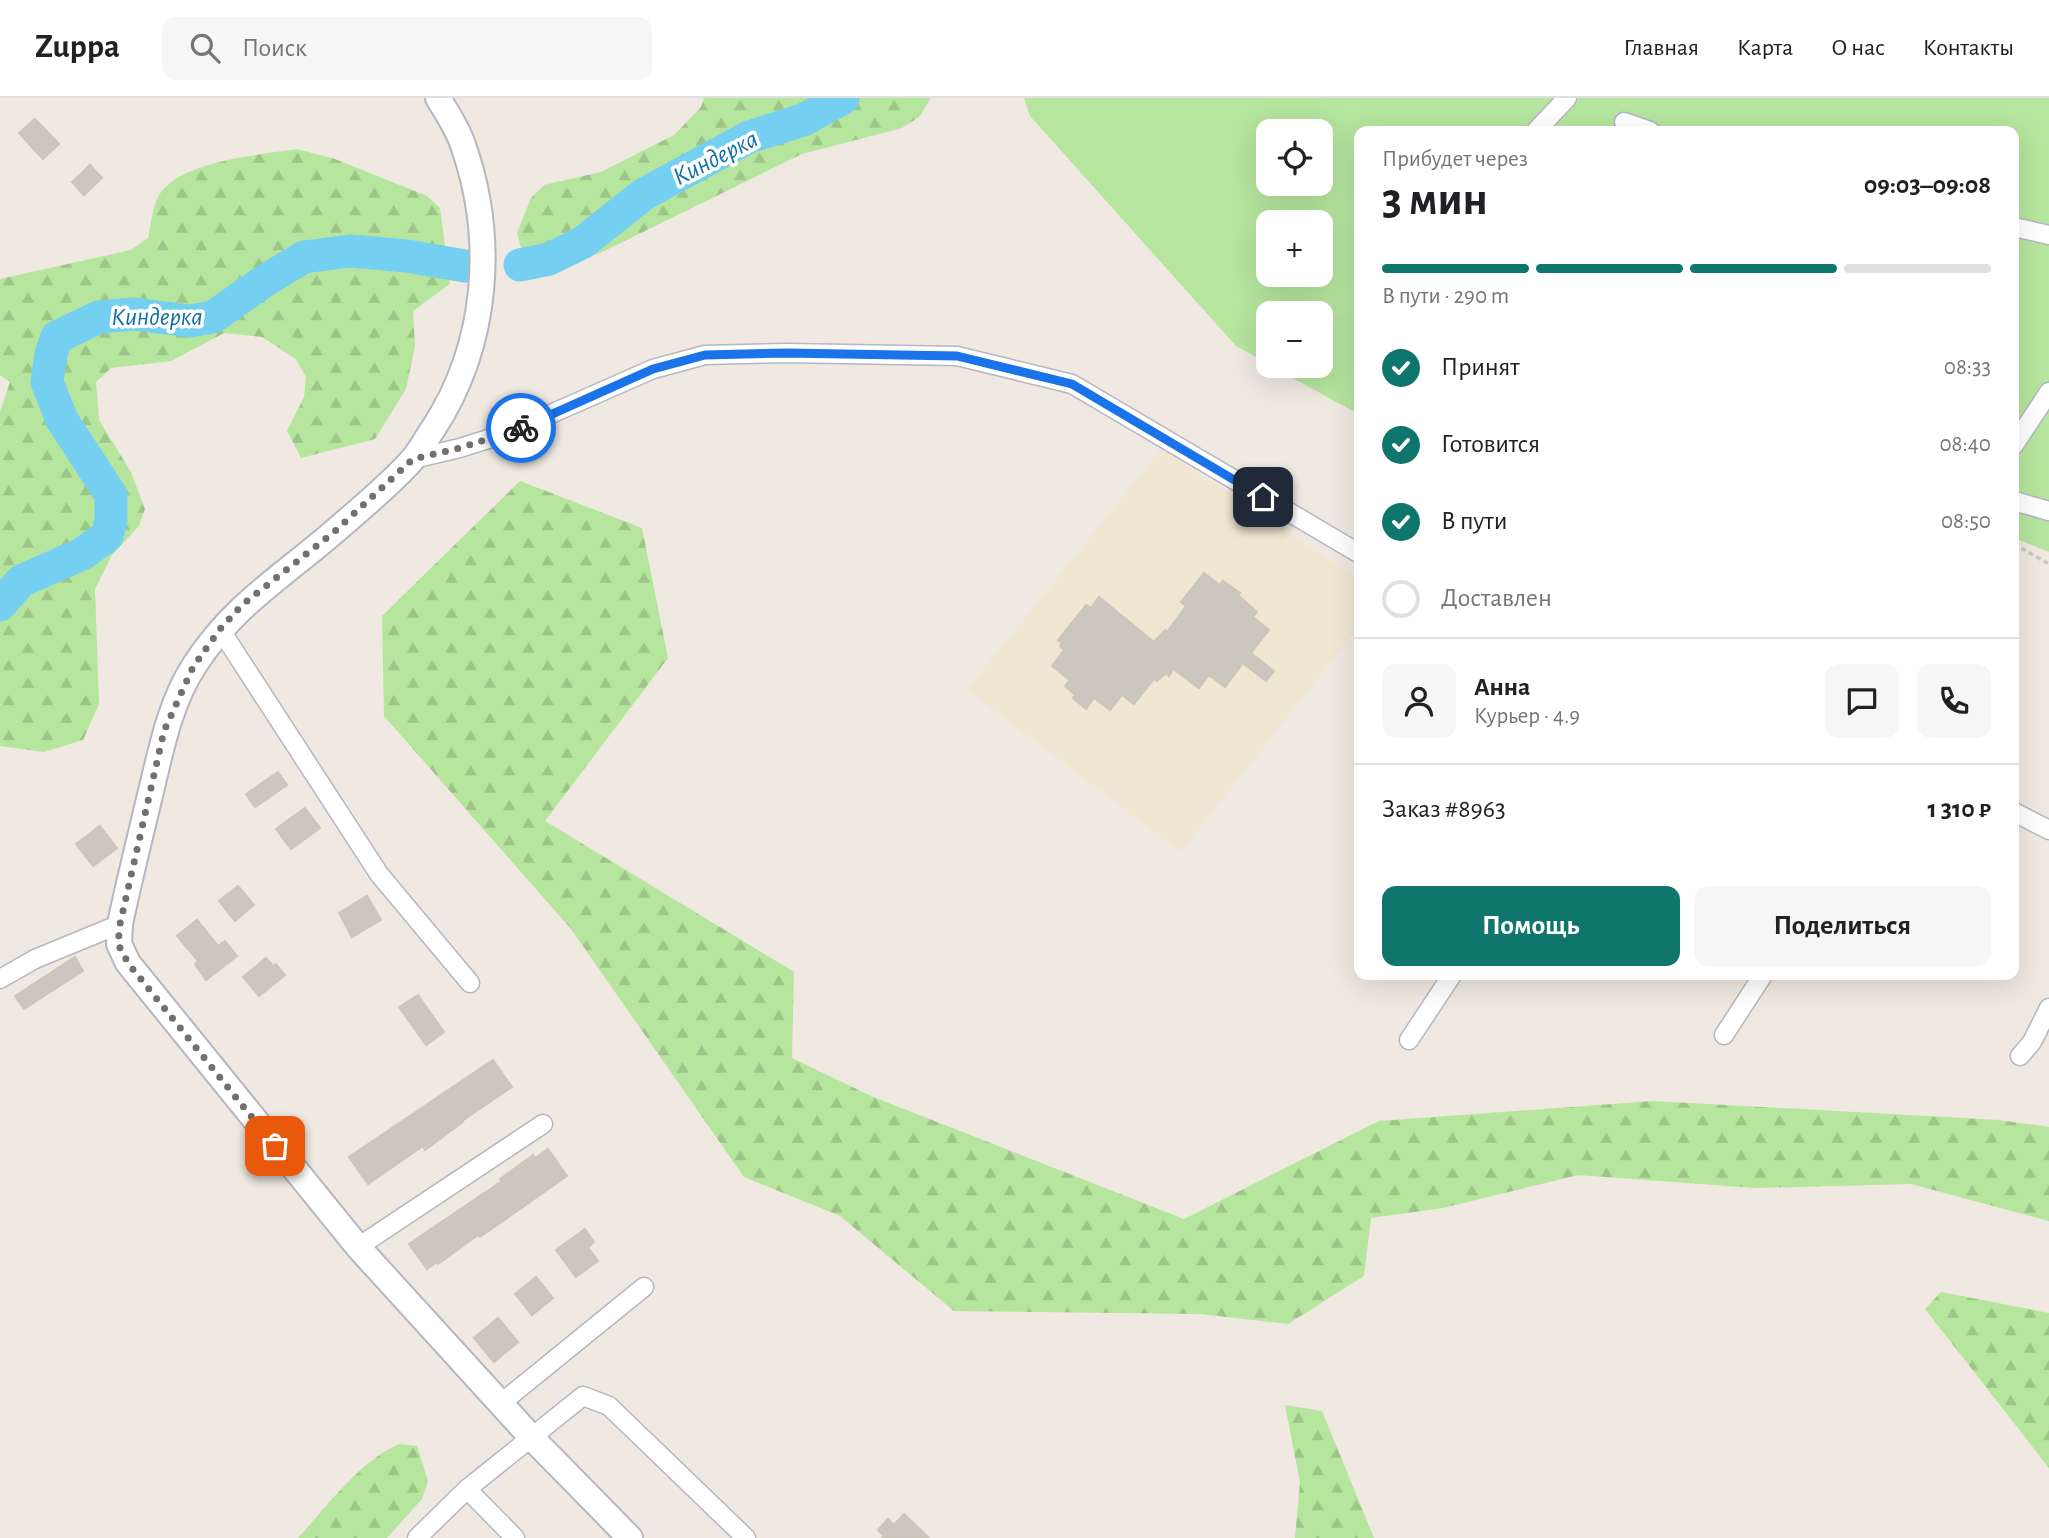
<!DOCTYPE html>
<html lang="ru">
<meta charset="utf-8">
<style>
:root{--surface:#fff;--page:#f6f6f6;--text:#202124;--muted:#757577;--line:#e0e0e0;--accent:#0f766e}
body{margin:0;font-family:"Alegreya Sans",sans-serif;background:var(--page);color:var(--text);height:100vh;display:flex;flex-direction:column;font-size:26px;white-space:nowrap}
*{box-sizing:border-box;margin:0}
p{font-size:23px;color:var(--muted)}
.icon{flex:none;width:38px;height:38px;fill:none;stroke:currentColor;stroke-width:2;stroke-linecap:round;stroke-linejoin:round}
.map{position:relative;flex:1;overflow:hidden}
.panel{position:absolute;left:1354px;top:28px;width:665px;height:854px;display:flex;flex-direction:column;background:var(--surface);border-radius:14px;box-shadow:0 7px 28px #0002}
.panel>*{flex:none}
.controls{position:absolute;left:1256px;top:21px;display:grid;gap:14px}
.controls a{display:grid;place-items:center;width:77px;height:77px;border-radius:14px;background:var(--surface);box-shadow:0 7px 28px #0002;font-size:35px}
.pin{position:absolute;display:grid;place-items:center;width:60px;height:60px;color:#fff;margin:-30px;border-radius:14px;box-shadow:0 4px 10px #0006}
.courier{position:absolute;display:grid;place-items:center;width:70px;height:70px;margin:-35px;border:5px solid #1a73e8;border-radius:50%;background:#fff;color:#222;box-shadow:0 2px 9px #0007}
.summary em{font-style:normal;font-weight:700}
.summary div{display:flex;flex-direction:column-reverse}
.summary{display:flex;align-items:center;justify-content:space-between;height:119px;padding:0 28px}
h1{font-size:46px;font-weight:700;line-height:52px}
.bar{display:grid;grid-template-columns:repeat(4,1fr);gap:10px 7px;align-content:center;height:84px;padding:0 28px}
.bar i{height:9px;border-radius:5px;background:var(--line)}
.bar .selected{background:var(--accent)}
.bar p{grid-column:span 4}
.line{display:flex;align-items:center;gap:18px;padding:0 28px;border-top:2px solid var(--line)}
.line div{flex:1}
.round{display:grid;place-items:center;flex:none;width:74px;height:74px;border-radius:14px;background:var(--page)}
ol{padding:0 28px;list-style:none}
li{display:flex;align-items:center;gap:21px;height:77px}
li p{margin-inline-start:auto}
li .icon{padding:7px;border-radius:50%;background:var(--accent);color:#fff;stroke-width:4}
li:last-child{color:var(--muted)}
li i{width:38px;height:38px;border:4px solid var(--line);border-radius:50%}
.cta{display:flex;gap:14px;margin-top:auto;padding:14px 28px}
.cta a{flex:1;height:80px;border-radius:14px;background:var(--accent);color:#fff;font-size:28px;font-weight:700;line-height:80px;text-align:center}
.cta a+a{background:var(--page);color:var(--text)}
header{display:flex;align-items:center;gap:42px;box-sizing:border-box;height:98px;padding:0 35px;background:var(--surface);border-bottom:2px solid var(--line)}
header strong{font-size:33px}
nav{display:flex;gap:38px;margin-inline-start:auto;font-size:24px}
.search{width:490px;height:63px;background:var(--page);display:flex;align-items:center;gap:18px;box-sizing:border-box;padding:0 24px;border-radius:14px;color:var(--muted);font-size:26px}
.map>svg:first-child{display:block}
</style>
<header>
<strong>Zuppa</strong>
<div class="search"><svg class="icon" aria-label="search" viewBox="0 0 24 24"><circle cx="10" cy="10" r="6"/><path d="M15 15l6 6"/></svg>Поиск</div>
<nav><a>Главная</a><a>Карта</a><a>О нас</a><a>Контакты</a></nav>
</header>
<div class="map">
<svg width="2049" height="1440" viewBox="0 0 2049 1440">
<defs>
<pattern id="forest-firs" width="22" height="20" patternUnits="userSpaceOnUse" patternTransform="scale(1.75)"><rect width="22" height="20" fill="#b6e59e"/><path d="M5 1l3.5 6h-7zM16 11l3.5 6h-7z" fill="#9dc588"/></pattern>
</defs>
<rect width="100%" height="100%" fill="#efe9e1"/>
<path fill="#f0e6d1" d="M1161 351 1360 482V527L1181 754 967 592Z"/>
<path fill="#b6e59e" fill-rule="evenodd" d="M1024 0H2049V454L2014 440V33H1360V317L1271 268H1321V215H1269V266L1236 248 1030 18ZM1269 33H1321V86H1269ZM1269 124H1321V177H1269Z"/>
<g fill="url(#forest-firs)">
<path d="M704 0H931L919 19 902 30 802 56 598 156C568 163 553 163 522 154L517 135 531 100 544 87 601 74 674 37 701 9Z"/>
<path d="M297 51 335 61 427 98 440 110 450 186 413 213 415 248 406 291 375 341 301 360 287 333 304 299 306 279 296 261 262 239 224 235 171 263 111 270 96 284 99 322 131 374 145 411 139 428 112 457 95 491 99 606 83 642 44 654 0 648V314L10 284 0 277V181L131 152 148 140C151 127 152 109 159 97 180 63 259 57 297 51Z"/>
<path d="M520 383 642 430 668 560 545 723 794 874 792 960 871 998 1184 1121 1379 1023 1653 1003 1999 1022 2049 1029V1123L1911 1086 1755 1090 1578 1077 1443 1110 1371 1120 1364 1178 1288 1226 1201 1216 954 1213 840 1118 744 1079 571 831 384 618 382 518Z"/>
<path d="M1941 1194 2049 1215V1370L1925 1211Z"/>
<path d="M1285 1307 1322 1313 1374 1440H1295L1300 1384Z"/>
<path d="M399 1346 417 1348 428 1383 422 1401 387 1440H298C328 1407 359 1364 399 1346Z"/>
</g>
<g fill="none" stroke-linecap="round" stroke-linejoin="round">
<g stroke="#75cff0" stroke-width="33">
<path d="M520 167 549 161 582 145 644 96 749 39 803 22 843 0"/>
<path d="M0 507 21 483 82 456 107 438 111 423V397L62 322 47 284 51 256 57 239 99 219 134 216 190 223 213 219 266 182 304 159 350 153 407 158 465 168"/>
</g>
</g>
<g fill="#cbc7bf" stroke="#cbc5ba" stroke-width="2">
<path d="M35 21 59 46 43 61 19 35Z"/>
<path d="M90 67 102 80 84 97 72 84Z"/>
<path d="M1204 475 1220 487 1223 483 1240 495 1238 497 1257 514 1253 519 1269 532 1251 555 1274 573 1266 583 1243 565 1225 589 1209 577 1199 590 1173 571 1169 578 1166 575 1157 583 1154 581 1134 606 1122 597 1110 612 1094 600 1086 611 1073 600 1075 597 1065 588 1070 582 1052 568 1064 552 1060 548 1062 545 1058 542 1086 507 1091 510 1099 499 1154 544 1165 532 1167 534 1186 508 1181 504Z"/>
<path d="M278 674 287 687 255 709 246 696Z"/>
<path d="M305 710 320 730 291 751 276 731Z"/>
<path d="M100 728 117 750 93 768 76 746Z"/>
<path d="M238 788 254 807 235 823 219 803Z"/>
<path d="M367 798 381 822 352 839 339 815Z"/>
<path d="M197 822 218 848 225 843 237 858 206 882 195 866 198 863 177 838Z"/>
<path d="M75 859 83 873 24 911 15 898Z"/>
<path d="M266 860 273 868 276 866 285 877 259 898 243 879Z"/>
<path d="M418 897 444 934 426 947 399 909Z"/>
<path d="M493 962 512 989 462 1023 463 1024 425 1052 423 1048 368 1086 349 1059Z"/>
<path d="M548 1051 567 1078 480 1139 478 1137 438 1166 437 1164 427 1171 409 1146 502 1083 500 1081 533 1057 535 1060Z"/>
<path d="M585 1131 594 1144 588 1149 598 1163 576 1179 556 1152Z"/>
<path d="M536 1179 553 1200 532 1217 515 1196Z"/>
<path d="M498 1220 518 1244 494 1264 474 1240Z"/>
<path d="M904 1416 929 1440H882L884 1438 878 1432 888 1421 894 1427Z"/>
</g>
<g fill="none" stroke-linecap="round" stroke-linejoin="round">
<g stroke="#b4b7c1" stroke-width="21">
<g id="street">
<path d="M1624 24 1650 33"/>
<path d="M1536 33 1567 0"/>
<path d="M2014 129 2049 137"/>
<path d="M2014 347 2049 294"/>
<path d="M413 361 460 350 510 334 653 271 705 257 787 255 957 258 1072 286 1360 456"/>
<path d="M2014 403 2049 413"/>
<path d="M220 531 379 776 470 885"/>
<path d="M2014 714 2049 732"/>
<path d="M0 881 35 861 120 826"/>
<path d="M1724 937 1763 877"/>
<path d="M1409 942 1452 877"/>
<path d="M2020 958 2032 944 2049 910"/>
<path d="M358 1149 543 1026"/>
<path d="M500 1306 644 1189"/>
<path d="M467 1391 515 1440"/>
<path d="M417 1440 467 1391 583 1298 609 1308 746 1440"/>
</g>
</g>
<g stroke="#b4b7c1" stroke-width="28">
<path id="secondary" d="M438 0C447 15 458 31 463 47 496 141 488 247 433 331 426 341 420 353 412 362 391 386 359 412 335 433 282 479 233 507 194 568 169 607 161 653 150 697 140 740 129 783 120 826L119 846 128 865 358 1149 532 1340 630 1440"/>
</g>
<path stroke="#c9c9c9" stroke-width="3.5" stroke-dasharray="5 3.5" stroke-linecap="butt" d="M2014 446 2049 466"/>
<use href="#street" stroke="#fff" stroke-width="18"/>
<use href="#secondary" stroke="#fff" stroke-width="24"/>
</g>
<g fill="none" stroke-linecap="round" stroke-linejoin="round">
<path stroke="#726f6d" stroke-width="7" stroke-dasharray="0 12.6" d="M275 1048 128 865 118 846 120 826 164 633 193 569 220 531 242 507 334 434 413 361 460 350 521 330"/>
<path stroke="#1a73e8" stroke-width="9" d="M521 330 653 271 705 257 787 255 957 258 1072 286 1263 399"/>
</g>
<g text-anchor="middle" stroke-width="7" stroke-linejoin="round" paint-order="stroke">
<g font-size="26" font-style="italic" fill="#0d6fa3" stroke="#fff">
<text transform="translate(715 59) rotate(-27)" y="9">Киндерка</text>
<text x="157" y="227">Киндерка</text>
</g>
</g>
</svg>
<div class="controls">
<a><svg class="icon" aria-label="locate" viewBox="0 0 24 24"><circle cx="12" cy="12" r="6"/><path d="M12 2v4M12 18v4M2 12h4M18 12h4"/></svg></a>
<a>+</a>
<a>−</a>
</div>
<div class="pin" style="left:275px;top:1048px;background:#ea580c"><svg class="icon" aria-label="bag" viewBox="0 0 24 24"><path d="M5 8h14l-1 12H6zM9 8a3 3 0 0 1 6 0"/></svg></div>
<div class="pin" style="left:1263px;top:399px;background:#1f2937"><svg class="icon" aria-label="home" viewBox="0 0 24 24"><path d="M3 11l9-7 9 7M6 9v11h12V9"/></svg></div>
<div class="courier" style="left:521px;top:330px"><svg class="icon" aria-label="bike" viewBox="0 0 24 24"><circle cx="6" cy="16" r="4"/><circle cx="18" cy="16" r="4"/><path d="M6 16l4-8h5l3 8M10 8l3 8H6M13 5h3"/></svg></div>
<section class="panel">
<div class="summary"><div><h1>3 мин</h1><p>Прибудет через</p></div><em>09:03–09:08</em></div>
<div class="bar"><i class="selected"></i><i class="selected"></i><i class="selected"></i><i></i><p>В пути · 290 m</p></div>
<ol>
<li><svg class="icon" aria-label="check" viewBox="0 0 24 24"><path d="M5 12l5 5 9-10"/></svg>Принят<p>08:33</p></li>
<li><svg class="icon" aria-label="check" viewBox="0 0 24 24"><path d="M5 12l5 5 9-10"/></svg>Готовится<p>08:40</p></li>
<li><svg class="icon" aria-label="check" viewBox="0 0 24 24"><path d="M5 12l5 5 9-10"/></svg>В пути<p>08:50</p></li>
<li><i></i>Доставлен</li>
</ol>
<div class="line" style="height:126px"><a class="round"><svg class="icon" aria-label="person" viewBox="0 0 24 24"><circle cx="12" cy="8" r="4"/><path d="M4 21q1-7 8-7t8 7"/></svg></a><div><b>Анна</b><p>Курьер · 4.9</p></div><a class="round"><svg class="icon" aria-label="chat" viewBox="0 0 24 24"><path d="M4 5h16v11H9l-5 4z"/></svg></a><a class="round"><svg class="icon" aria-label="phone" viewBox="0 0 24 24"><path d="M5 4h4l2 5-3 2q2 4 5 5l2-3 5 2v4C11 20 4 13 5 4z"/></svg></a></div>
<div class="line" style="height:91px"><div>Заказ #8963</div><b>1 310 ₽</b></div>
<div class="cta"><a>Помощь</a><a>Поделиться</a></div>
</section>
</div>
